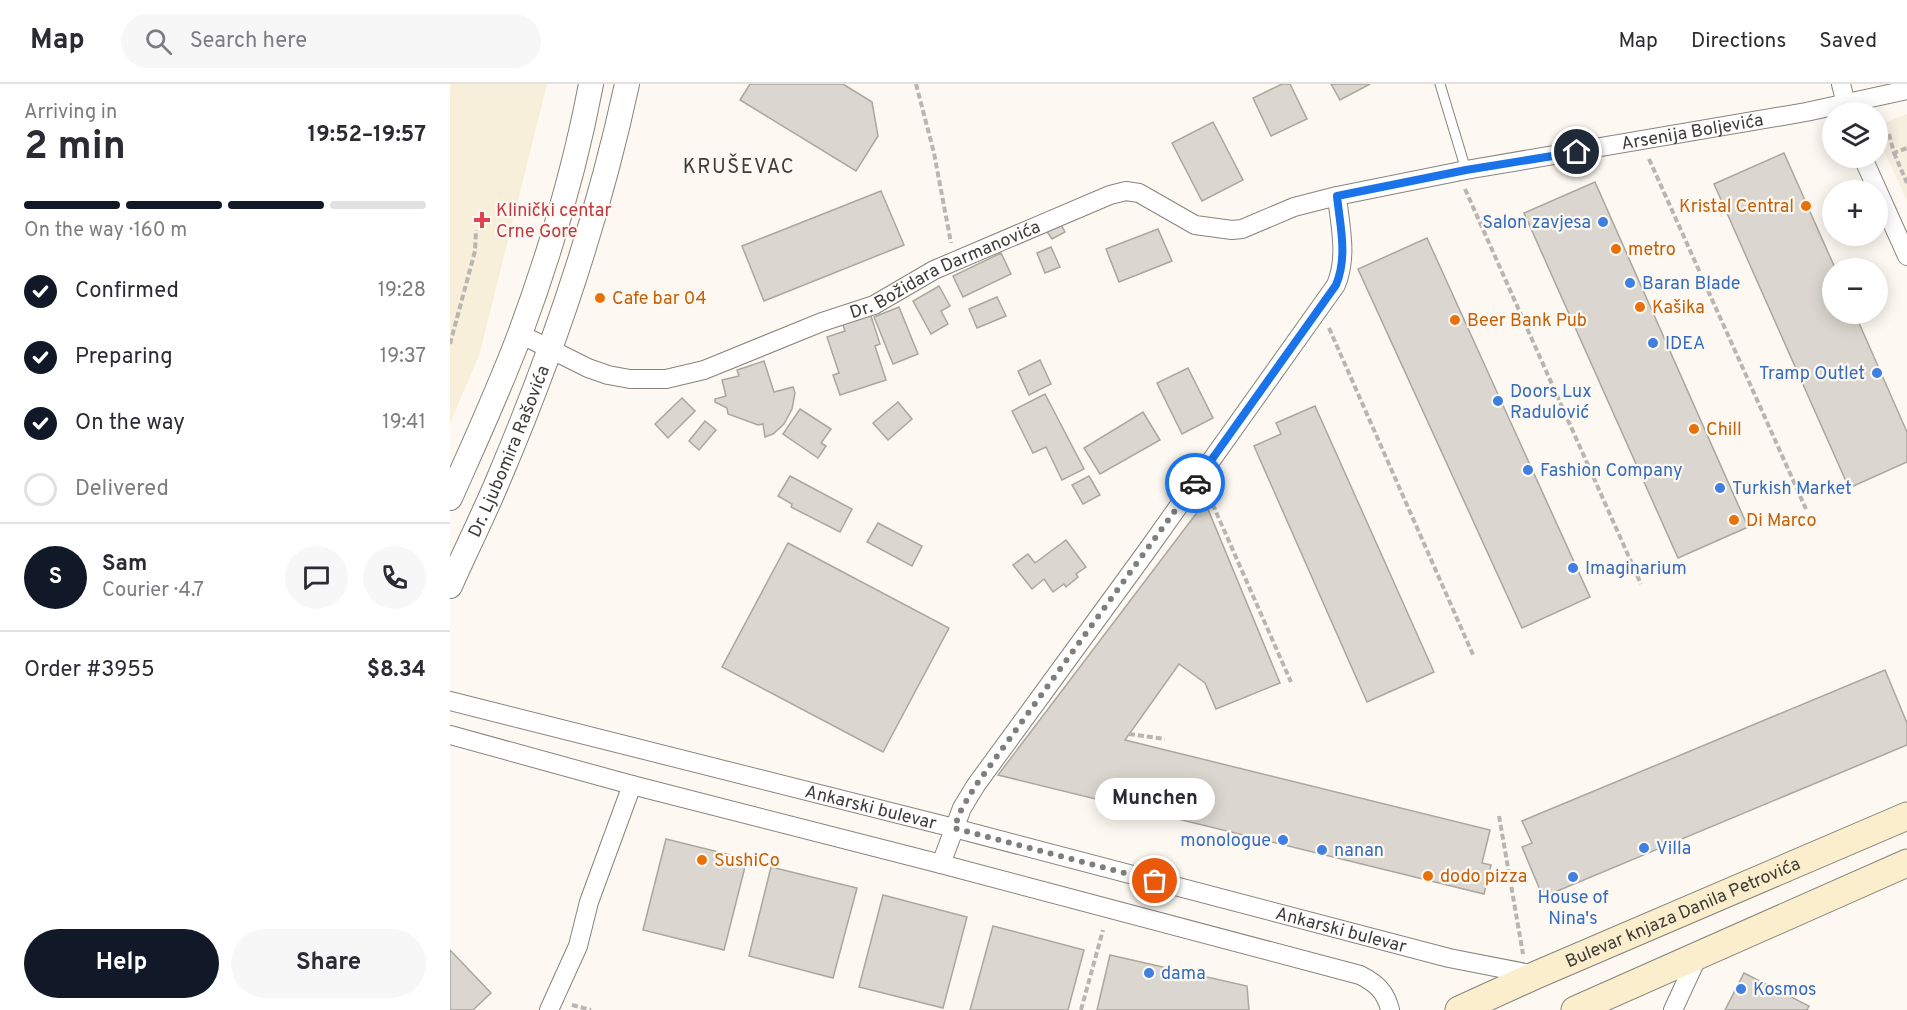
<!DOCTYPE html>
<meta charset="utf-8">
<style>
:root{--surface:#fff;--page:#f7f7f7;--text:#2b2b33;--muted:#7c7c81;--line:#e1e1e2;--accent:#111827}
body{margin:0;font-family:Overpass,sans-serif;background:var(--page);color:var(--text);height:100vh;display:flex;flex-direction:column;font-size:22px;white-space:nowrap}
*{box-sizing:border-box;margin:0}
p{font-size:20px;color:var(--muted)}
.icon{flex:none;width:33px;height:33px;fill:none;stroke:currentColor;stroke-width:2;stroke-linecap:round;stroke-linejoin:round}
.map{position:relative;flex:1;overflow:hidden}
.drawer{display:flex;flex-direction:column;background:var(--surface);width:450px}
.drawer>*{flex:none}
.controls{position:absolute;left:1372px;top:18px;display:grid;gap:12px}
.controls a{display:grid;place-items:center;width:66px;height:66px;border-radius:50%;background:var(--surface);box-shadow:0 3px 15px #0003;font-size:30px}
.pin{position:absolute;display:grid;place-items:center;width:51px;height:51px;color:#fff;margin:-26px;border:3px solid #fff;border-radius:50%;box-shadow:0 2px 6px #0007}
.courier{position:absolute;display:grid;place-items:center;width:60px;height:60px;margin:-30px;border:4px solid #1a73e8;border-radius:50%;background:#fff;color:#222;box-shadow:0 2px 8px #0007}
.bubble{position:absolute;height:42px;border-radius:21px;background:var(--surface);box-shadow:0 3px 15px #0003;font-size:20px;font-weight:700;line-height:42px;text-align:center}
.overview em{font-style:normal;font-weight:700}
.overview div{display:flex;flex-direction:column-reverse}
.overview{display:flex;align-items:center;justify-content:space-between;height:102px;padding:0 24px}
h1{font-size:39px;font-weight:700;line-height:45px}
.bar{display:grid;grid-template-columns:repeat(4,1fr);gap:9px 6px;align-content:center;height:72px;padding:0 24px}
.bar i{height:8px;border-radius:4px;background:var(--line)}
.bar .current{background:var(--accent)}
.bar p{grid-column:span 4}
.line{display:flex;align-items:center;gap:15px;padding:0 24px;border-top:2px solid var(--line)}
.line div{flex:1}
.round{display:grid;place-items:center;flex:none;width:63px;height:63px;border-radius:32px;background:var(--page)}
ol{padding:0 24px;list-style:none}
li{display:flex;align-items:center;gap:18px;height:66px}
li p{margin-inline-start:auto}
li .icon{padding:6px;border-radius:50%;background:var(--accent);color:#fff;stroke-width:4}
li:last-child{color:var(--muted)}
li i{width:33px;height:33px;border:3px solid var(--line);border-radius:50%}
.action{display:flex;gap:12px;margin-top:auto;padding:12px 24px}
.action a{flex:1;height:69px;border-radius:36px;background:var(--accent);color:#fff;font-size:24px;font-weight:700;line-height:69px;text-align:center}
.action a+a{background:var(--page);color:var(--text)}
header{display:flex;align-items:center;gap:36px;box-sizing:border-box;height:84px;padding:0 30px;background:var(--surface);border-bottom:2px solid var(--line)}
header strong{font-size:28px}
nav{display:flex;gap:33px;margin-inline-start:auto;font-size:21px}
.search{width:420px;height:54px;background:var(--page);display:flex;align-items:center;gap:15px;box-sizing:border-box;padding:0 21px;border-radius:33px;color:var(--muted);font-size:22px}
main{display:flex;flex:1;min-height:0}
.map>svg:first-child{display:block}
</style>
<header>
<strong>Map</strong>
<div class="search"><svg class="icon" aria-label="search" viewBox="0 0 24 24"><circle cx="10" cy="10" r="6"/><path d="M15 15l6 6"/></svg>Search here</div>
<nav><a>Map</a><a>Directions</a><a>Saved</a></nav>
</header>
<main>
<section class="drawer">
<div class="overview"><div><h1>2 min</h1><p>Arriving in</p></div><em>19:52–19:57</em></div>
<div class="bar"><i class="current"></i><i class="current"></i><i class="current"></i><i></i><p>On the way · 160 m</p></div>
<ol>
<li><svg class="icon" aria-label="check" viewBox="0 0 24 24"><path d="M5 12l5 5 9-10"/></svg>Confirmed<p>19:28</p></li>
<li><svg class="icon" aria-label="check" viewBox="0 0 24 24"><path d="M5 12l5 5 9-10"/></svg>Preparing<p>19:37</p></li>
<li><svg class="icon" aria-label="check" viewBox="0 0 24 24"><path d="M5 12l5 5 9-10"/></svg>On the way<p>19:41</p></li>
<li><i></i>Delivered</li>
</ol>
<div class="line" style="height:108px"><b class="round" style="background:var(--accent);color:#fff">S</b><div><b>Sam</b><p>Courier · 4.7</p></div><a class="round"><svg class="icon" aria-label="chat" viewBox="0 0 24 24"><path d="M4 5h16v11H9l-5 4z"/></svg></a><a class="round"><svg class="icon" aria-label="phone" viewBox="0 0 24 24"><path d="M5 4h4l2 5-3 2q2 4 5 5l2-3 5 2v4C11 20 4 13 5 4z"/></svg></a></div>
<div class="line" style="height:78px"><div>Order #3955</div><b>$8.34</b></div>
<div class="action"><a>Help</a><a>Share</a></div>
</section>
<div class="map">
<svg width="1457" height="926" viewBox="0 0 1457 926">
<rect width="100%" height="100%" fill="#fdf9f2"/>
<path fill="#f5efe0" d="M1457 30V117L1428 54V41Z"/>
<path fill="#f8efda" d="M0 0H97L29 272 0 339Z"/>
<g fill="#dbd7d0" stroke="#aaa79f" stroke-width="1.5">
<path d="M300 0H393L422 18 428 52 406 87 290 16Z"/>
<path d="M832 0H840L857 35 821 52 803 14Z"/>
<path d="M881 0H920L890 16Z"/>
<path d="M763 38 793 96 752 117 722 59Z"/>
<path d="M1334 69 1385 184H1383V230H1405L1457 348V378L1399 404 1264 100Z"/>
<path d="M1145 98 1298 443 1228 474 1074 129Z"/>
<path d="M431 107 454 161 314 217 292 162Z"/>
<path d="M610 139 615 148 602 155 596 146Z"/>
<path d="M708 145 722 177 669 198 656 165Z"/>
<path d="M977 154 1140 513 1072 544 908 185Z"/>
<path d="M601 163 610 183 595 189 587 169Z"/>
<path d="M551 169 561 190 513 213 503 192Z"/>
<path d="M489 202 500 222 491 227 498 240 481 250 463 217Z"/>
<path d="M547 213 556 232 527 244 519 225Z"/>
<path d="M449 223 468 270 443 280 424 233Z"/>
<path d="M420 229 430 260 425 262 436 296 390 311 383 291 389 289 377 253 395 247 392 238Z"/>
<path d="M590 276 601 300 579 311 568 287Z"/>
<path d="M314 277 324 308 343 303 345 309 342 325 334 340 323 350 315 353 313 340 308 341 278 330 277 324 265 318V315L276 312 272 296 289 292 287 286Z"/>
<path d="M738 284 763 334 732 350 707 299Z"/>
<path d="M595 310 634 385 612 396 596 363 583 369 562 327Z"/>
<path d="M232 314 245 327 218 354 205 340Z"/>
<path d="M448 318 462 335 438 356 423 339Z"/>
<path d="M865 322 984 588 917 618 804 362 831 350 826 339Z"/>
<path d="M350 325 381 345 371 359 376 362 368 374 333 350Z"/>
<path d="M693 328 710 356 650 390 634 364Z"/>
<path d="M255 337 266 346 249 366 239 357Z"/>
<path d="M340 392 402 425 390 448 341 423 342 420 328 412Z"/>
<path d="M639 392 650 411 633 420 622 401Z"/>
<path d="M755 418 830 599 766 625 755 599 729 580 675 656 1040 746 1032 779 1041 781 1034 810 548 691Z"/>
<path d="M428 439 472 462 462 482 417 458Z"/>
<path d="M616 456 636 483 626 490 628 493 616 503 614 500 603 508 594 495 582 505 563 481 578 470 585 479Z"/>
<path d="M338 459 499 544 433 668 272 583Z"/>
<path d="M1435 586 1457 639V661L1093 813 1072 763 1082 759 1072 737Z"/>
<path d="M216 755 297 775 274 866 193 846Z"/>
<path d="M321 783 407 804 383 894 299 872Z"/>
<path d="M433 811 517 833 493 924 409 903Z"/>
<path d="M543 842 634 866 618 926H520Z"/>
<path d="M0 866 41 909 23 926H0Z"/>
<path d="M660 871 797 902 799 926H647Z"/>
<path d="M1294 889 1359 922 1357 926H1275Z"/>
</g>
<g fill="none" stroke-linecap="round" stroke-linejoin="round">
<g stroke="#87847d" stroke-width="11">
<path id="service" d="M990 0 1016 86"/>
</g>
<g stroke="#87847d" stroke-width="20">
<g id="minor">
<path d="M1391 0 1398 28"/>
<path d="M1413 74 1457 172"/>
<path id="s1" d="M70 250 138 284 158 291 180 295H216L254 286 372 238 424 221 484 186 660 111 676 107 689 109 745 141 782 146 792 145 844 123 887 112"/>
<path id="s2" d="M0 617 504 744 999 874 1086 891"/>
<path d="M0 651 182 701 491 780 910 891C926 899 936 908 940 926"/>
<path id="s3" d="M491 780 512 724 526 701 696 468 886 201C898 172 890 142 887 112L1016 86 1356 28 1457 6"/>
<path d="M99 926 128 862 139 818 182 701"/>
<path d="M1223 926 1248 872"/>
</g>
</g>
<g stroke="#87847d" stroke-width="26">
<g id="tertiary">
<path d="M0 414C24 360 49 306 70 250 100 169 125 85 141 0"/>
<path id="s4" d="M0 502C16 466 34 430 49 394 103 267 148 135 177 0"/>
</g>
</g>
<g stroke="#87847d" stroke-width="29">
<g id="secondary">
<path id="s5" d="M1009 926 1086 891 1457 732"/>
<path d="M1125 926 1457 779"/>
</g>
</g>
<g stroke="#b9b6b1" stroke-width="4" stroke-dasharray="6 3" stroke-linecap="butt">
<path d="M466 0 484 69 501 159"/>
<path d="M1439 50 1444 69 1457 64"/>
<path d="M1444 69 1457 99"/>
<path d="M1199 75 1356 425"/>
<path d="M1015 105 1191 500"/>
<path d="M879 244 1024 573"/>
<path d="M0 260 25 167 26 146"/>
<path d="M759 412 841 598"/>
<path d="M679 650 715 655"/>
<path d="M1049 732 1073 870"/>
<path d="M122 921 141 926"/>
<path d="M631 926 653 846"/>
</g>
<use href="#service" stroke="#fff" stroke-width="9"/>
<use href="#minor" stroke="#fff" stroke-width="18"/>
<use href="#tertiary" stroke="#fff" stroke-width="24"/>
<use href="#secondary" stroke="#fbeecc" stroke-width="27"/>
</g>
<g fill="none" stroke-linecap="round" stroke-linejoin="round">
<path stroke="#807e7a" stroke-width="6" stroke-dasharray="0 10.8" d="M705 797 504 744 512 724 526 701 745 399"/>
<path stroke="#1a73e8" stroke-width="8" d="M745 399 886 201C898 172 890 142 887 112L1016 86 1127 68"/>
</g>
<g fill="#e8710a" stroke="#fdf9f2" stroke-width="2">
<circle cx="1356" cy="122" r="6"/>
<circle cx="1166" cy="165" r="6"/>
<circle cx="150" cy="214" r="6"/>
<circle cx="1190" cy="223" r="6"/>
<circle cx="1005" cy="236" r="6"/>
<circle cx="1244" cy="345" r="6"/>
<circle cx="1284" cy="436" r="6"/>
<circle cx="252" cy="776" r="6"/>
<circle cx="978" cy="792" r="6"/>
</g>
<path fill="#e0444e" stroke="#fdf9f2" stroke-width="2" d="M29 127h6v6h6v6h-6v6h-6v-6h-6v-6h6z"/>
<g fill="#3f7fe0" stroke="#fdf9f2" stroke-width="2">
<circle cx="1153" cy="138" r="6"/>
<circle cx="1180" cy="199" r="6"/>
<circle cx="1203" cy="259" r="6"/>
<circle cx="1427" cy="289" r="6"/>
<circle cx="1048" cy="317" r="6"/>
<circle cx="1078" cy="386" r="6"/>
<circle cx="1270" cy="404" r="6"/>
<circle cx="1123" cy="484" r="6"/>
<circle cx="833" cy="756" r="6"/>
<circle cx="1194" cy="764" r="6"/>
<circle cx="872" cy="766" r="6"/>
<circle cx="1123" cy="793" r="6"/>
<circle cx="699" cy="889" r="6"/>
<circle cx="1291" cy="905" r="6"/>
</g>
<g text-anchor="middle" stroke-width="4.5" stroke-linejoin="round" paint-order="stroke">
<g font-size="18" fill="#3d3c39" stroke="#fdf9f2">
<text dy="6" stroke="none"><textPath href="#s3" startOffset="1154">Arsenija Boljevića</textPath></text>
<text dy="6" stroke="none"><textPath href="#s1" startOffset="456">Dr. Božidara Darmanovića</textPath></text>
<text dy="6" stroke="none"><textPath href="#s4" startOffset="147">Dr. Ljubomira Rašovića</textPath></text>
<text dy="6" stroke="none"><textPath href="#s2" startOffset="434">Ankarski bulevar</textPath></text>
<text dy="6" stroke="none"><textPath href="#s5" startOffset="244">Bulevar knjaza Danila Petrovića</textPath></text>
<text dy="6" stroke="none"><textPath href="#s2" startOffset="920">Ankarski bulevar</textPath></text>
</g>
<g font-size="18" fill="#c56008" stroke="#fdf9f2" text-anchor="start">
<text x="1344" y="128" text-anchor="end">Kristal Central</text>
<text x="1178" y="171">metro</text>
<text x="162" y="220">Cafe bar 04</text>
<text x="1202" y="229">Kašika</text>
<text x="1017" y="242">Beer Bank Pub</text>
<text x="1256" y="351">Chill</text>
<text x="1296" y="442">Di Marco</text>
<text x="264" y="782">SushiCo</text>
<text x="990" y="798">dodo pizza</text>
</g>
<g font-size="18" fill="#be3a42" stroke="#fdf9f2" text-anchor="start">
<text x="46" y="132">Klinički centar<tspan x="46" dy="21">Crne Gore</tspan></text>
</g>
<g font-size="18" fill="#366cbe" stroke="#fdf9f2" text-anchor="start">
<text x="1141" y="144" text-anchor="end">Salon zavjesa</text>
<text x="1192" y="205">Baran Blade</text>
<text x="1215" y="265">IDEA</text>
<text x="1415" y="295" text-anchor="end">Tramp Outlet</text>
<text x="1060" y="313">Doors Lux<tspan x="1060" dy="21">Radulović</tspan></text>
<text x="1090" y="392">Fashion Company</text>
<text x="1282" y="410">Turkish Market</text>
<text x="1135" y="490">Imaginarium</text>
<text x="821" y="762" text-anchor="end">monologue</text>
<text x="1206" y="770">Villa</text>
<text x="884" y="772">nanan</text>
<text x="1123" y="819" text-anchor="middle">House of<tspan x="1123" dy="21">Nina's</tspan></text>
<text x="711" y="895">dama</text>
<text x="1303" y="911">Kosmos</text>
</g>
<g font-size="20" letter-spacing="1.5" fill="#3d3c39" stroke="#fdf9f2">
<text x="289" y="89">KRUŠEVAC</text>
</g>
</g>
</svg>
<div class="controls">
<a><svg class="icon" aria-label="layers" viewBox="0 0 24 24"><path d="M12 4l9 5-9 5-9-5zM3 14l9 5 9-5"/></svg></a>
<a>+</a>
<a>−</a>
</div>
<div class="pin" style="left:705px;top:797px;background:#ea580c"><svg class="icon" aria-label="bag" viewBox="0 0 24 24"><path d="M5 8h14l-1 12H6zM9 8a3 3 0 0 1 6 0"/></svg></div>
<div class="pin" style="left:1127px;top:68px;background:#1f2937"><svg class="icon" aria-label="home" viewBox="0 0 24 24"><path d="M3 11l9-7 9 7M6 9v11h12V9"/></svg></div>
<div class="courier" style="left:745px;top:399px"><svg class="icon" aria-label="car" viewBox="0 0 24 24"><path d="M5 17H2v-5l4-1 3-4h7l3 4 3 1v5h-3M9 17h6M6 11h13"/><circle cx="7" cy="17" r="2"/><circle cx="17" cy="17" r="2"/></svg></div>
<div class="bubble" style="left:645px;top:694px;width:120px">Munchen</div>
</div>
</main>
